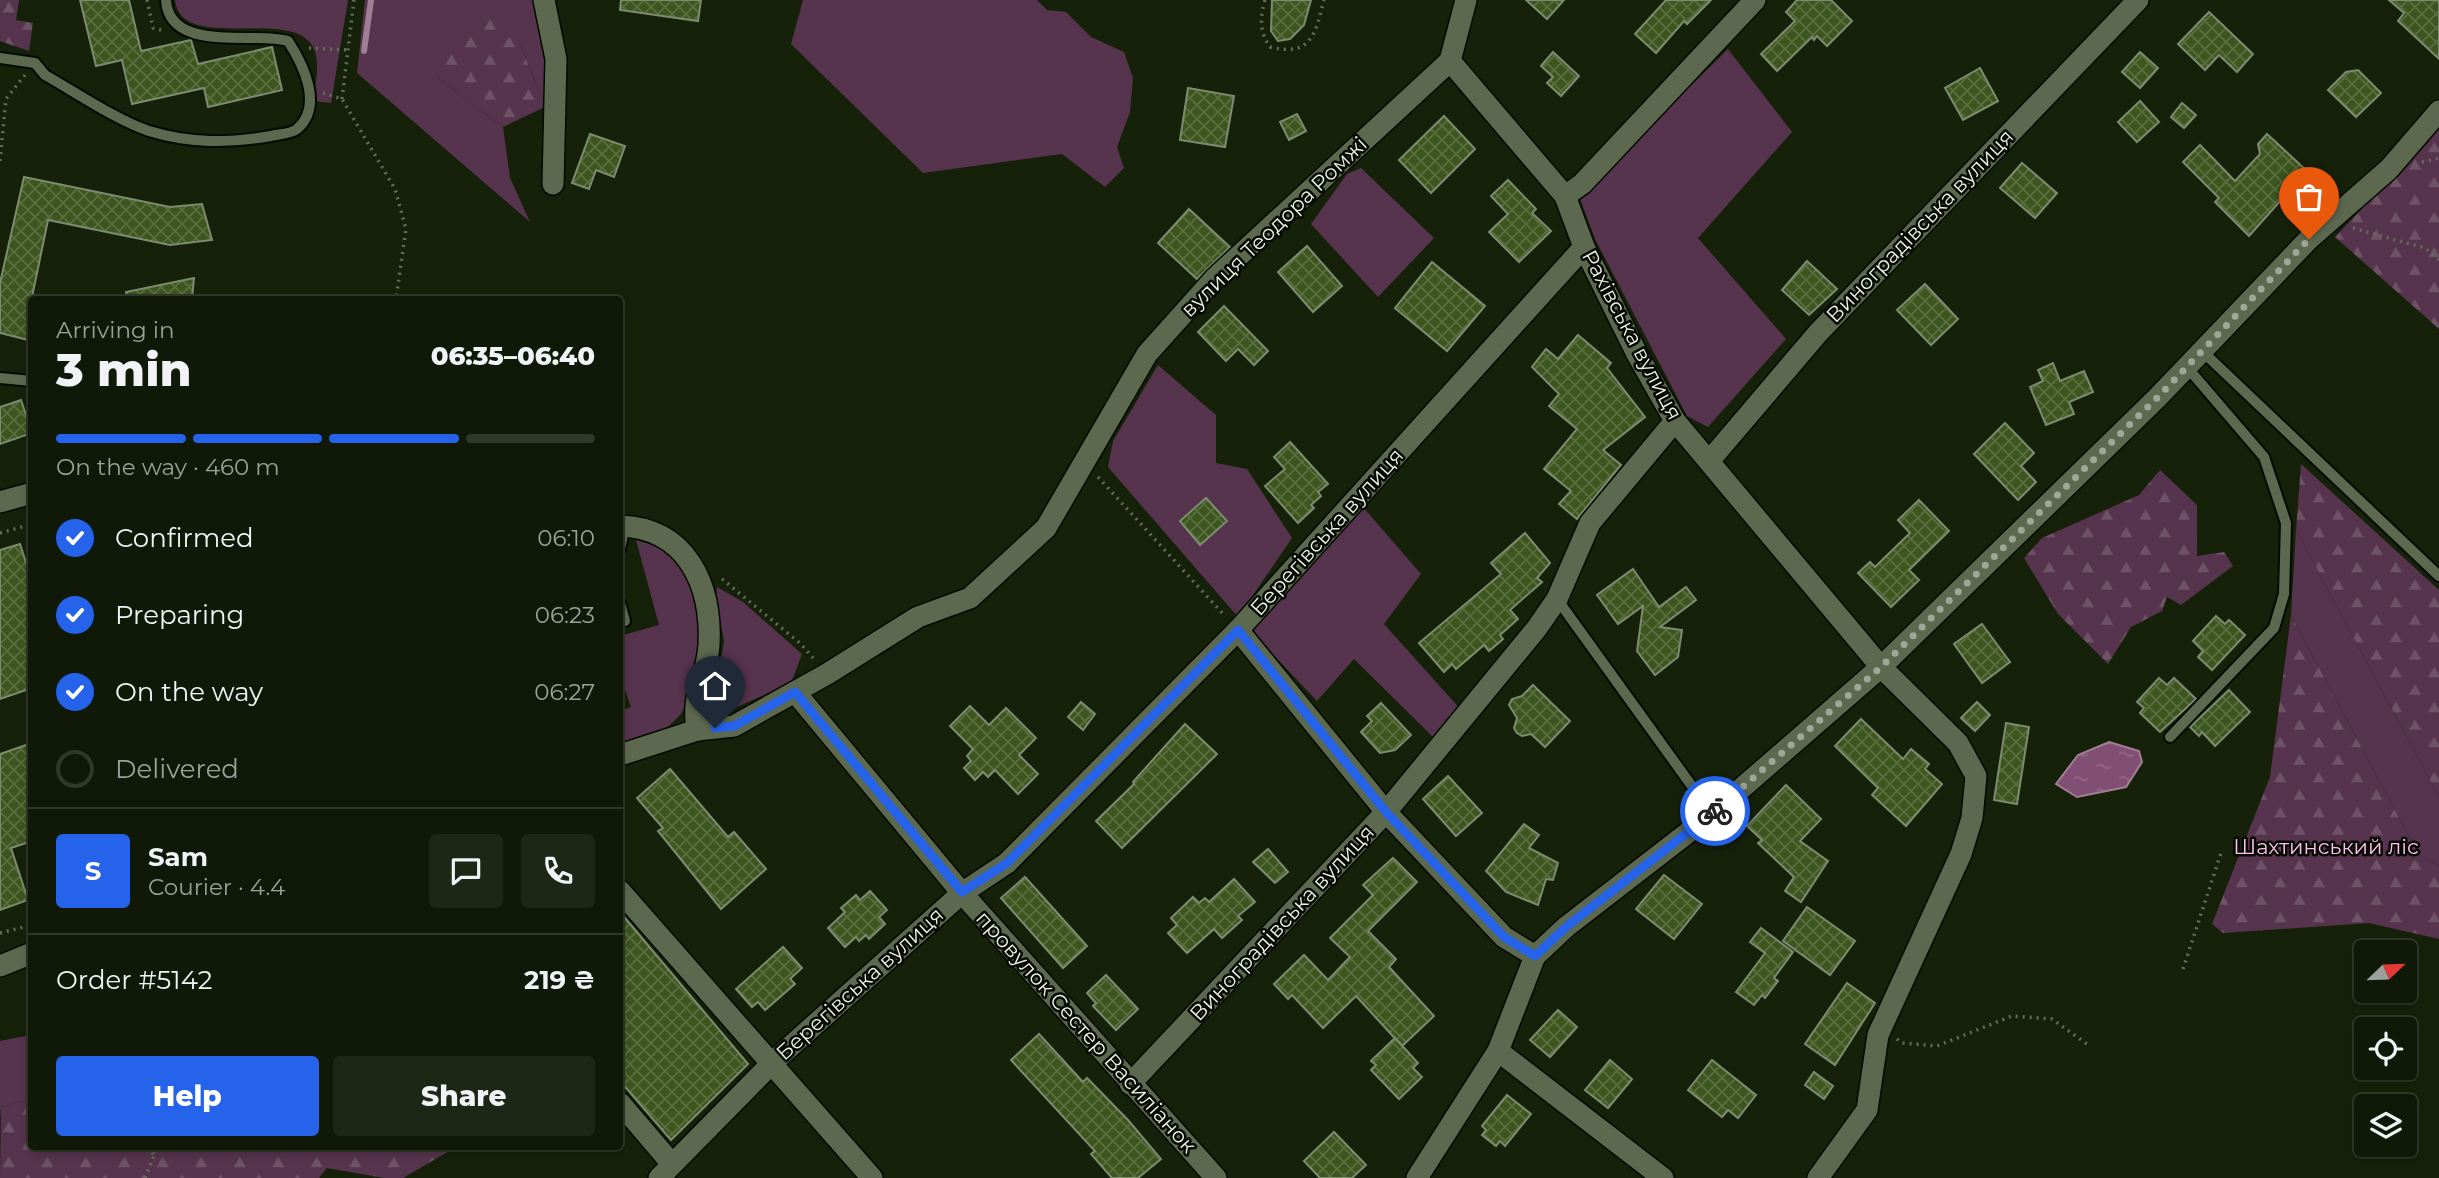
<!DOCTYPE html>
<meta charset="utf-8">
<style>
:root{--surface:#101908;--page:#1e2616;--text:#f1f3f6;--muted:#9ca09c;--line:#303829;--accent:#2563eb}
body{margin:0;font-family:Montserrat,sans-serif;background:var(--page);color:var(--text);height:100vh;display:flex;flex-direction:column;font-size:26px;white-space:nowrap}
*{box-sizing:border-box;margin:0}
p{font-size:23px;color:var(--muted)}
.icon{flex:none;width:38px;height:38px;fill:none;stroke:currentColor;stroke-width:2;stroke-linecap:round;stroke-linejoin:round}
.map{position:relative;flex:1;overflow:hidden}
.panel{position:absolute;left:28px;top:296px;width:595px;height:854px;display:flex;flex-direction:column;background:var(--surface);border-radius:7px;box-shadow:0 4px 10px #0003,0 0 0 2px var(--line)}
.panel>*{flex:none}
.needle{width:46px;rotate:67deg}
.buttons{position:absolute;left:2354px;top:940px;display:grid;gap:14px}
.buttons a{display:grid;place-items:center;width:63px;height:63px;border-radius:7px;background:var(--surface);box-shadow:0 4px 10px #0003,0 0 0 2px var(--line);font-size:35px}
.pin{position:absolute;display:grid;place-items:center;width:60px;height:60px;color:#fff;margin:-72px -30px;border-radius:50% 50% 50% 0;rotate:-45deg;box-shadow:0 0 7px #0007}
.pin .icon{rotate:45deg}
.courier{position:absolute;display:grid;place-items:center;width:70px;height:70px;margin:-35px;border:5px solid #2563eb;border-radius:50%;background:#fff;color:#222;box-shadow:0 2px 9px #0007}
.summary em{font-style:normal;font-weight:800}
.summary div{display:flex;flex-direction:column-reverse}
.summary{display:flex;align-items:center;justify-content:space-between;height:119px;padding:0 28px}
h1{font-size:46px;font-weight:800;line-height:52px}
.bar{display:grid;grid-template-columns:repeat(4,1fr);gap:10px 7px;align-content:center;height:84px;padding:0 28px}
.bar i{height:9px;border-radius:5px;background:var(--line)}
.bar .active{background:var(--accent)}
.bar p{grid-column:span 4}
.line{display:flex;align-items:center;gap:18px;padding:0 28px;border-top:2px solid var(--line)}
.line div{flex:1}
.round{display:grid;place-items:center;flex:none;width:74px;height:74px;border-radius:7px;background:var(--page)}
ol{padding:0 28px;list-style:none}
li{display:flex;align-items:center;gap:21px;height:77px}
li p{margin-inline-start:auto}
li .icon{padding:7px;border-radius:50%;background:var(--accent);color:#fff;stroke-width:4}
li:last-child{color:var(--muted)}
li i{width:38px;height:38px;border:4px solid var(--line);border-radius:50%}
.button{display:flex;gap:14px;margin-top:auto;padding:14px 28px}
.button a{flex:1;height:80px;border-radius:7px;background:var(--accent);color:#fff;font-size:28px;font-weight:800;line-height:80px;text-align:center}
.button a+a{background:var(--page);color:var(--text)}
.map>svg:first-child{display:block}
</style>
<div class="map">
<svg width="2439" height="1178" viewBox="0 0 2439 1178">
<defs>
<pattern id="forest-firs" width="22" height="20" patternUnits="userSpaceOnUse" patternTransform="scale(1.75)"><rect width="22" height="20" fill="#56344d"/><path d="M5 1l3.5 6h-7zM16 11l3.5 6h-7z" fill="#6e5266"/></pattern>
<pattern id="water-ripples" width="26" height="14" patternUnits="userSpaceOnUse" patternTransform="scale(1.75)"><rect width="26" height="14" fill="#814e74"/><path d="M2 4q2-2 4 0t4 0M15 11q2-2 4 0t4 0" fill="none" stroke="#936888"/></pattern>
<pattern id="building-cross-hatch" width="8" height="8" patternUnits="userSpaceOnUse" patternTransform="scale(1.75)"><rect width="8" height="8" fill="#3d561f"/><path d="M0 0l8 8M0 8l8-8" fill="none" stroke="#596f3f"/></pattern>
</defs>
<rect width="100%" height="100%" fill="#16210a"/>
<g fill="#56344d">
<path d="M175 0H348L331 103 313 101C315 86 321 62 313 47 291 6 181 54 175 0Z"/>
<path d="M365 0H537L550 85 545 107 519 41 432 73 503 127 510 178 530 222 357 73Z"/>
<path d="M803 0H1037L1047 10 1066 12 1091 37 1124 52 1133 78 1130 112 1117 147 1124 168 1105 187 1062 154 923 173 791 44Z"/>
<path d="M1728 49 1792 132 1698 238 1786 339 1708 427 1687 416 1595 239 1579 196Z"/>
<path d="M1361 168 1434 238 1378 297 1311 224 1347 174Z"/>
<path d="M1158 365 1216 415V463L1247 469 1292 538 1238 617 1108 467 1113 441Z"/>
<path d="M1363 507 1421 574 1384 624 1462 711 1434 738 1354 659 1317 701 1248 628Z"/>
<path d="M2296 530 2439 797V865L2419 855 2291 615Z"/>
<path d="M636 540 664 548 688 575 703 630 690 695 681 714 664 731 620 747V711L631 707 620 676V636L659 625Z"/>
<path d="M717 587 743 602 802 654 791 683 712 718 724 641 716 598Z"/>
<path d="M31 1035V1099L1 1107 0 1117V1041Z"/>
</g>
<g fill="url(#forest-firs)">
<path d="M0 0H19L16 20 33 23 29 51 0 41Z"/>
<path d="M488 12 519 41 545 107 503 127 432 73 462 24Z"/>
<path d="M2439 128V329L2335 237Z"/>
<path d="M2301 464 2439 590V797L2296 530Z"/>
<path d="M2160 470 2197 505V556L2224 552 2233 566 2181 605 2167 597 2162 611 2131 627 2108 664 2058 614 2024 558 2042 538 2139 495Z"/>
<path d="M2291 615 2419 855 2439 865V939L2369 923 2223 933 2212 924 2270 777Z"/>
<path d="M31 1099 32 1146H458L403 1178H384L327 1168 319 1178H0L1 1107Z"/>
</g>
<path fill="url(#water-ripples)" stroke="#a07f95" stroke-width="2" d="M2109 742 2139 751 2142 762 2126 787 2077 797 2056 784 2078 755Z"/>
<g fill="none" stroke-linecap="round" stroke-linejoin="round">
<path stroke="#a07f95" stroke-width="6" d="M364 51 371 0"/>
</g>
<g fill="url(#building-cross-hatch)" stroke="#7d8b70" stroke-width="2">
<path d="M80 0H129L141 51 191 40 198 64 272 47 282 90 208 107 204 88 132 104 122 60 96 66Z"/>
<path d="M621 0H701L698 21 620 10Z"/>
<path d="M1272 0H1311L1304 25 1290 39 1278 41 1271 31Z"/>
<path d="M1526 0H1564L1547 19Z"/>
<path d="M1666 0H1711L1687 24 1684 21 1656 53 1635 34Z"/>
<path d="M1797 0H1831L1852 21 1827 46 1817 36 1814 40 1812 37 1777 71 1761 54 1795 21 1786 12Z"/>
<path d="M2389 0H2439V59L2398 21 2404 13Z"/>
<path d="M2209 12 2253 54 2237 72 2219 55 2205 70 2178 44Z"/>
<path d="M1553 52 1579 76 1561 96 1547 83 1553 77 1541 66Z"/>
<path d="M2140 52 2158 68 2140 88 2122 72Z"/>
<path d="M1980 68 1998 101 1963 120 1945 88Z"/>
<path d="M2358 70 2381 93 2356 117 2328 90 2346 72Z"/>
<path d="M1188 88 1234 96 1225 147 1180 140Z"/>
<path d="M2140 101 2159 122 2137 142 2118 122Z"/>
<path d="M2182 103 2196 115 2184 128 2171 117Z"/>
<path d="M1297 114 1306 131 1289 140 1280 122Z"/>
<path d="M1444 116 1475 149 1431 193 1399 160Z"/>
<path d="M590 134 625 146 614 177 596 170 589 189 572 183Z"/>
<path d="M2267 134 2307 171 2249 236 2215 202 2219 198 2183 162 2200 145 2235 181 2260 154 2258 144Z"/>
<path d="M2022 163 2057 193 2035 218 2000 188Z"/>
<path d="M24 177 170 207 202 204 212 240 170 245 48 220 32 297V341L0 333V283Z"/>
<path d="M1508 180 1536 209 1532 213 1551 231 1519 262 1489 232 1508 214 1491 196Z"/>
<path d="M1189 209 1230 247 1197 279 1158 243Z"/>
<path d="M1307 246 1342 286 1313 312 1278 272Z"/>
<path d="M1807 261 1837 289 1809 315 1782 290Z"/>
<path d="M1432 262 1485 306 1447 351 1395 308Z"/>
<path d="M194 278 192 299H127L126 292Z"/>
<path d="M1925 284 1958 319 1931 345 1897 310Z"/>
<path d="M1224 306 1268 351 1254 365 1238 349 1226 361 1198 332Z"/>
<path d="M1578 335 1611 363 1607 368 1645 417 1603 450 1621 465 1577 519 1559 504 1571 491 1544 469 1577 429 1549 406 1559 394 1532 367 1546 349 1558 359Z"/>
<path d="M2053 363 2060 381 2084 371 2093 392 2069 402 2074 414 2046 425 2030 387 2043 381 2038 370Z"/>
<path d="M21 400 32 433 0 444V407Z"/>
<path d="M2005 423 2034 453 2021 466 2036 482 2018 500 1974 454Z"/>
<path d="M1290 442 1328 484 1318 492 1321 496 1311 505 1314 508 1298 523 1265 486 1285 469 1274 457Z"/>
<path d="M1206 498 1227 521 1200 545 1180 521Z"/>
<path d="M1919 500 1949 531 1909 570 1919 580 1891 607 1858 573 1870 562 1875 567 1910 533 1898 520Z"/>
<path d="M1525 533 1550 563 1537 578 1542 582 1510 610 1518 619 1500 635 1503 639 1489 651 1484 645 1456 669 1452 664 1444 672 1419 643 1501 574 1491 563Z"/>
<path d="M20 544 32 581V688L0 699V550Z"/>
<path d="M1633 569 1659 607 1686 587 1696 600 1660 627 1682 630 1678 657 1655 675 1637 651 1643 606 1618 624 1597 595Z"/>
<path d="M2216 616 2225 624 2229 620 2245 635 2212 670 2198 657 2203 651 2193 641Z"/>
<path d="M1982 624 2010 662 1982 683 1954 644Z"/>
<path d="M2159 678 2167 685 2174 678 2196 699 2160 732 2140 713 2144 708 2137 702Z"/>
<path d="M1533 685 1570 721 1545 747 1531 734 1522 736 1517 733 1514 728 1517 718 1509 705 1512 699 1522 696Z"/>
<path d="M2229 690 2250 712 2215 746 2202 732 2199 736 2190 727Z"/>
<path d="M1081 702 1095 714 1083 730 1068 717Z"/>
<path d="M1977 702 1990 715 1975 731 1961 718Z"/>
<path d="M1381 703 1411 735 1395 750 1380 753 1361 732 1372 721 1367 716Z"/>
<path d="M970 706 989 725 1006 708 1036 738 1019 755 1038 774 1018 794 995 770 988 777 983 772 975 780 964 768 971 761 967 756 973 749 950 726Z"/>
<path d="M1861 719 1903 759 1911 749 1929 764 1925 769 1942 784 1906 826 1872 795 1878 788 1835 746Z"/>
<path d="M2006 723 2029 727 2017 804 1994 800Z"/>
<path d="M1185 724 1217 754 1122 848 1096 821 1134 784 1133 782Z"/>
<path d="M32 743V841L11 848 28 900 0 910V754Z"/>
<path d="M670 769 728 837 734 832 766 869 721 909 658 831 663 828 637 798Z"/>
<path d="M1448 776 1482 813 1456 836 1423 799Z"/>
<path d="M1786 785 1821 819 1800 841 1828 861 1801 902 1785 891 1794 877 1758 843 1762 840 1747 826Z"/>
<path d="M1524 824 1539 835 1529 848 1558 863 1553 880 1546 879 1538 905 1506 892 1486 871Z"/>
<path d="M1268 849 1288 872 1275 883 1253 862Z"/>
<path d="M1393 858 1417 882 1368 931 1396 959 1389 967 1434 1016 1402 1046 1356 996 1323 1028 1292 995 1288 999 1274 984 1304 955 1328 980 1350 957 1330 938 1373 895 1363 885Z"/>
<path d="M1664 875 1702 904 1674 939 1636 909Z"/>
<path d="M1025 877 1087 946 1063 968 1001 898Z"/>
<path d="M1234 879 1255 902 1238 916 1242 920 1222 938 1214 929 1187 953 1168 933 1177 925 1171 918 1193 897 1199 903 1205 898 1209 902Z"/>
<path d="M870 891 887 910 879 917 885 924 869 939 866 935 859 941 856 937 845 947 828 928 845 912 841 908 856 895 860 900Z"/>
<path d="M1807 907 1855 941 1830 975 1783 941Z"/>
<path d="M620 912 748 1064 671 1140 620 1081Z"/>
<path d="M1761 928 1793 952 1774 978 1778 981 1765 998 1762 995 1754 1005 1736 992 1765 953 1750 942Z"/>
<path d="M783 947 802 968 790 979 795 984 765 1010 758 1002 752 1007 736 989Z"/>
<path d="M1106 975 1138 1009 1116 1030 1093 1006 1096 1003 1087 993Z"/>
<path d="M1847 983 1875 1003 1835 1065 1805 1044Z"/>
<path d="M1558 1010 1577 1027 1550 1057 1530 1040Z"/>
<path d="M1039 1034 1083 1082 1087 1078 1128 1120 1161 1159 1138 1178H1112L1091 1154 1095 1151 1011 1060Z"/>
<path d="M1395 1038 1418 1063 1413 1068 1422 1077 1399 1099 1371 1070 1376 1065 1371 1061Z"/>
<path d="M1610 1060 1632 1079 1608 1108 1585 1090Z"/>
<path d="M1712 1060 1756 1095 1738 1118 1728 1110 1722 1117 1688 1090Z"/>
<path d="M1814 1072 1833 1086 1824 1099 1805 1085Z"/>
<path d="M1507 1095 1531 1114 1505 1146 1500 1141 1496 1146 1482 1135 1486 1130 1482 1126Z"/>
<path d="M1334 1132 1366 1165 1352 1178H1320L1304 1161Z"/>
</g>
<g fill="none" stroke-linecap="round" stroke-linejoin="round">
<g stroke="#030a00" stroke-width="14">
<g id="lane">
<path d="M0 58 35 63 45 75C75 92 118 121 149 131 191 144 229 143 271 136 279 134 291 134 297 129 324 106 303 64 288 41 256 31 169 54 166 0"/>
<path d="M2202 351 2439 576"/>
<path d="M0 378 32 381"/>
<path d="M620 549 625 526"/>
<path d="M1557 599 1712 814"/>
<path d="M620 603 625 621"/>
<path d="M2170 737 2274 628 2284 594 2286 523 2264 457 2186 366"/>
</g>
</g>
<g stroke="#030a00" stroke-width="24">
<g id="street">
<path d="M544 0 556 59 553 184"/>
<path d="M1450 61 1565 196 1584 247 1637 354 1675 421 1881 667 1958 743 1976 776 1972 818 1961 854 1878 1035 1867 1110 1818 1178"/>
<path d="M1450 61 1466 0"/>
<path d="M1565 196 1582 184 1755 0"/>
<path d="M1710 460 1818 333 2138 0"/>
<path d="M0 502 32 493"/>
<path d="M620 526C687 528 712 585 709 645 707 679 691 691 697 730"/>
<path d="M1238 630 1386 812 1504 937 1535 956"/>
<path d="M795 692 962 893 1216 1178"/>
<path d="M620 755 697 730 734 726 827 674 918 617 970 598 1046 528 1147 354 1215 278 1450 61"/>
<path d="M620 891 872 1178"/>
<path d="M0 966 32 953"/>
<path d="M1498 1051 1663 1178"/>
<path d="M1130 1084 1386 812 1537 628 1557 599 1590 523 1675 421"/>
<path d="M620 1103 672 1164"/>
<path d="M659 1178 773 1062 962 893 1007 863 1238 630 1584 247"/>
</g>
</g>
<g stroke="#030a00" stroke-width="24">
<path id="secondary" d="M1417 1178 1498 1051 1535 956 1566 927 1712 814 1881 667 2158 397 2309 239 2389 169 2439 111"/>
</g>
<g stroke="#636d59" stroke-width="3.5" stroke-dasharray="2 5" stroke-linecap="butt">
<path d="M147 0 153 28 161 30"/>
<path d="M1265 0C1260 18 1259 31 1270 47 1312 57 1315 34 1324 0"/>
<path d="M309 48 349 50"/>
<path d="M323 93 342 99 395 189 406 229 396 299"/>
<path d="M342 99 354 0"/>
<path d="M0 161 6 99 25 75"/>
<path d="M2422 162 2439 158"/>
<path d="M2353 228 2425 248 2439 260"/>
<path d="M1098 477 1225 616"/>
<path d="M0 533 32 524"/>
<path d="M722 579 801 644 813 658"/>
<path d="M0 933 32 925"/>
<path d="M2183 969 2222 850"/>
<path d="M1897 1039 1902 1043 1937 1046 2012 1016 2052 1019 2087 1044"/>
<path d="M150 1146 154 1156"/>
<path d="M145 1178 158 1146"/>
</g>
<use href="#lane" stroke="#5c694f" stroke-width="10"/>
<use href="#street" stroke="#5c694f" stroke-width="21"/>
<use href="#secondary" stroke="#5c694f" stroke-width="21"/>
</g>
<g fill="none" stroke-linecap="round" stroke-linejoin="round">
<path stroke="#9fa896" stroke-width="7" stroke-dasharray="0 12.6" d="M1715 811 1881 667 2158 397 2309 239"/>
<path stroke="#2563eb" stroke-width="9" d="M715 728 734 726 795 692 962 892 1007 863 1238 630 1386 812 1504 937 1535 956 1566 927 1715 811"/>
</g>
<g text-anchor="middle" stroke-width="5" stroke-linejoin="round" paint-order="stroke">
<g font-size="21" fill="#e9f1e2" stroke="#050902">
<text transform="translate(1920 226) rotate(-46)" y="7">Виноградівська вулиця</text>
<text transform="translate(1274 227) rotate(-44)" y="7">вулиця Теодора Ромжі</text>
<text transform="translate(1632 335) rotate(62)" y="7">Рахівська вулиця</text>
<text transform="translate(1327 532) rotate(-48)" y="7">Берегівська вулиця</text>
<text transform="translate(1282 923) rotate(-47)" y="7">Виноградівська вулиця</text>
<text transform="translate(860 984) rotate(-42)" y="7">Берегівська вулиця</text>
<text transform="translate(1086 1032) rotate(48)" y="7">провулок Сестер Василіанок</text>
</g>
<g font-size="21" fill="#febfed" stroke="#050902">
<text x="2326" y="854">Шахтинський ліс</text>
</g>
</g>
</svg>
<div class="buttons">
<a><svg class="needle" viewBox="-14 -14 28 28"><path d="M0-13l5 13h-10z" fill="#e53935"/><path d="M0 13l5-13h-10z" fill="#9ca09c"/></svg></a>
<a><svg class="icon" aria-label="locate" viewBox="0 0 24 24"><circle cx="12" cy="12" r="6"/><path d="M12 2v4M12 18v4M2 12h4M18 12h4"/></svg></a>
<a><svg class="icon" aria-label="layers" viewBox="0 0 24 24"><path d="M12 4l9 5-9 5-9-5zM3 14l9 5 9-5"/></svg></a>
</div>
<div class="pin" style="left:2309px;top:239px;background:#ea580c"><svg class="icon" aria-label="bag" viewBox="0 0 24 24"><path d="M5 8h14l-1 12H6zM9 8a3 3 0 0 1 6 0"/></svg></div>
<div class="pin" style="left:715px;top:728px;background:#1f2937"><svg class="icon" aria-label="home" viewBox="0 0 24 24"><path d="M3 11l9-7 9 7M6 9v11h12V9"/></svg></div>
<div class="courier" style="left:1715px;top:811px"><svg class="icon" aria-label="bike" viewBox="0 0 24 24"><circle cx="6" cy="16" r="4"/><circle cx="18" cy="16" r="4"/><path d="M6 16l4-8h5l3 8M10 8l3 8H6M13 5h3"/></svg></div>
<section class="panel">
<div class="summary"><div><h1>3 min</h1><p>Arriving in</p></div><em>06:35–06:40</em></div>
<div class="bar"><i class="active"></i><i class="active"></i><i class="active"></i><i></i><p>On the way · 460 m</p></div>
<ol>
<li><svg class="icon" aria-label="check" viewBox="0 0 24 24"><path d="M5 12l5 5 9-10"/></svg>Confirmed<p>06:10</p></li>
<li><svg class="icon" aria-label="check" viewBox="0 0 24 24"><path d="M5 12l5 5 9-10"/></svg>Preparing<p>06:23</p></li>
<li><svg class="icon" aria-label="check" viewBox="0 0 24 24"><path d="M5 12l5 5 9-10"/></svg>On the way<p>06:27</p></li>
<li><i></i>Delivered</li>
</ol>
<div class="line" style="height:126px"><b class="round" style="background:var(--accent);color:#fff">S</b><div><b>Sam</b><p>Courier · 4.4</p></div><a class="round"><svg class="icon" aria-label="chat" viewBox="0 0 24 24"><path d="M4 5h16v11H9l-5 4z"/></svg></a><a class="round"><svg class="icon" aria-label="phone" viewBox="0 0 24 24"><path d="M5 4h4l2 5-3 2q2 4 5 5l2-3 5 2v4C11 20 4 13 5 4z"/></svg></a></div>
<div class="line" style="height:91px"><div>Order #5142</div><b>219 ₴</b></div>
<div class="button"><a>Help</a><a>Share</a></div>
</section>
</div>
